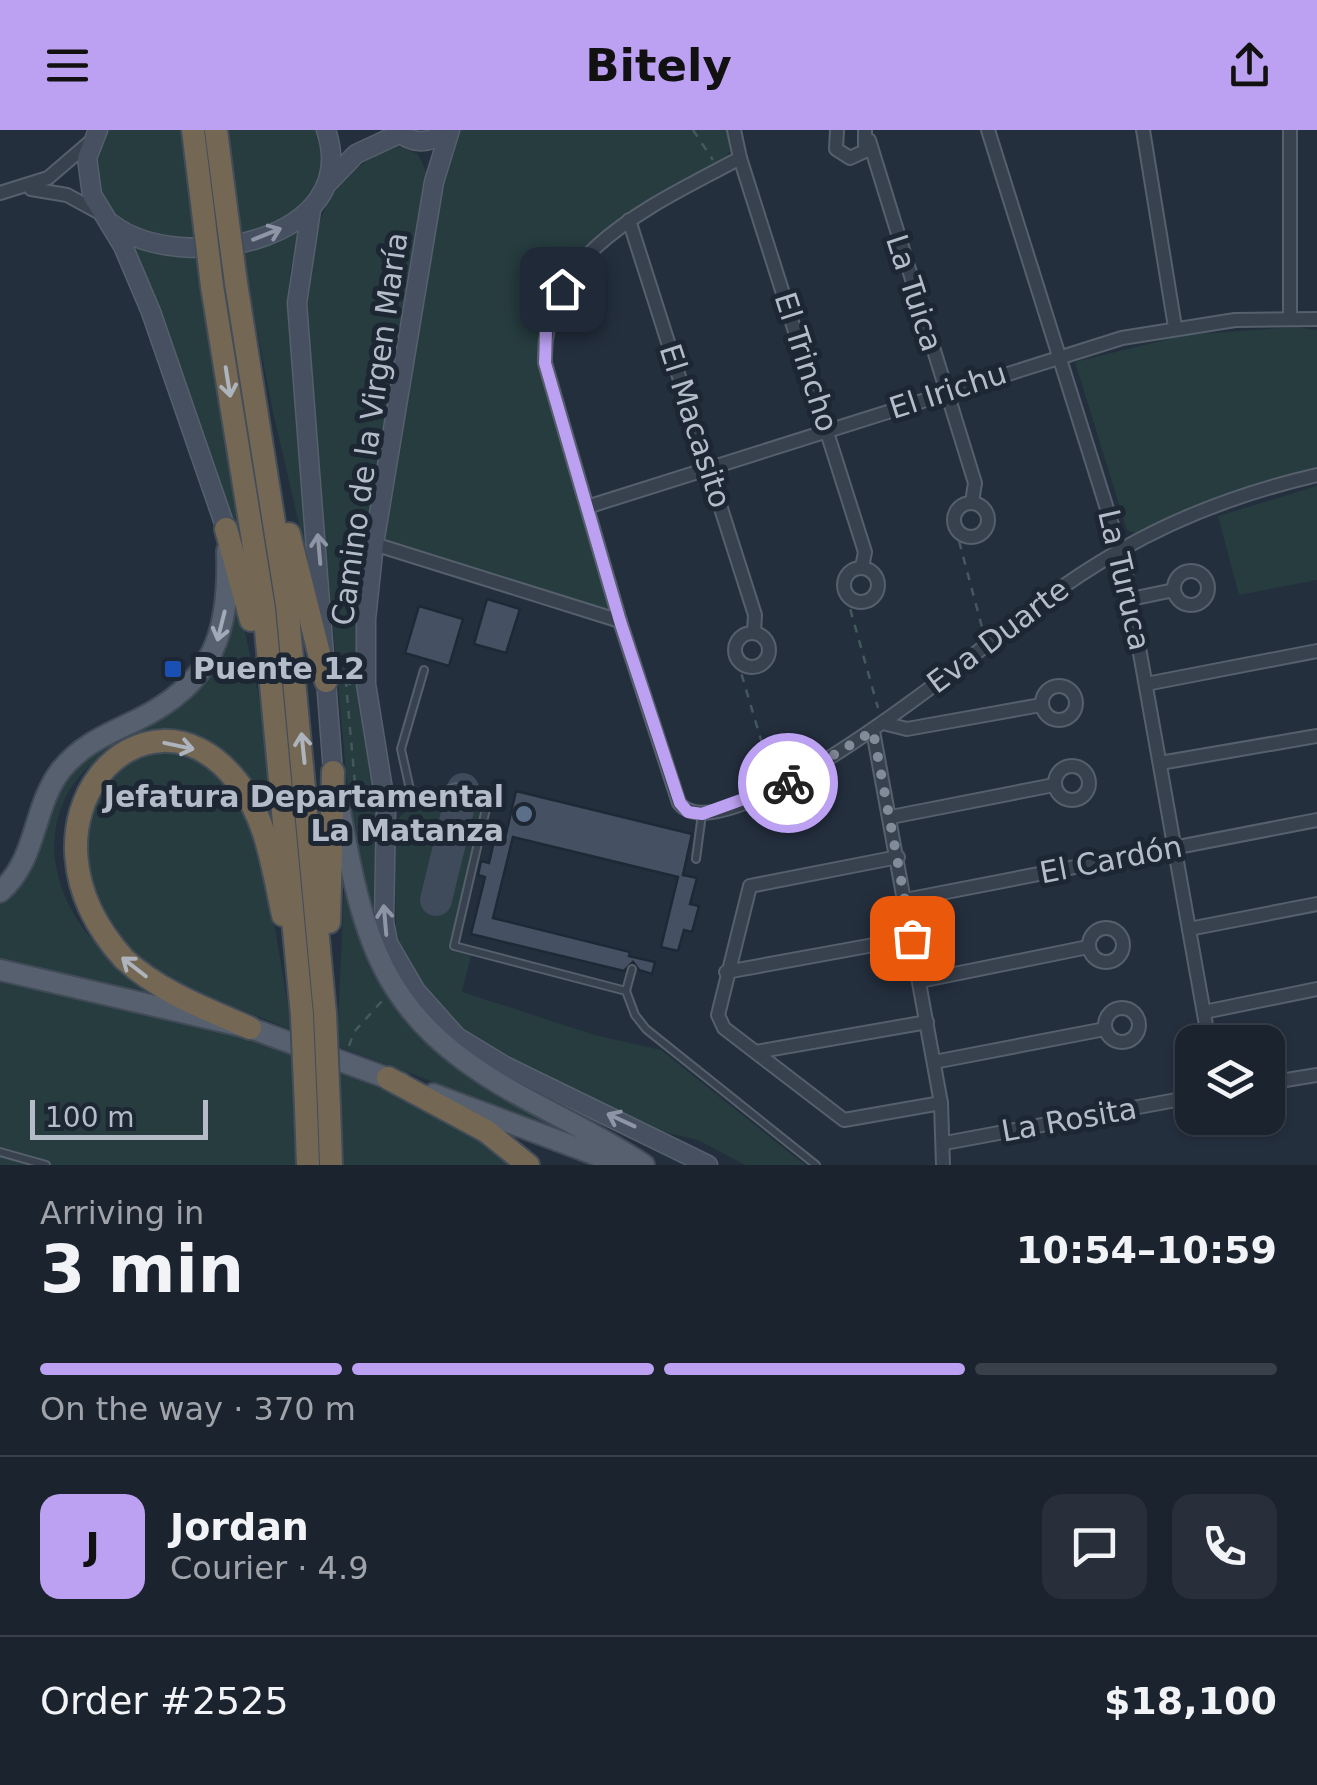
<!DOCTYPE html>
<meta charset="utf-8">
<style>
:root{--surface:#1b232e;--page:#282f3a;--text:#f1f3f6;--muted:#a0a4aa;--line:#39404a;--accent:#bca0f2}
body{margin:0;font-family:"DejaVu Sans",sans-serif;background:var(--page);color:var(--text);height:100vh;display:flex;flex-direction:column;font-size:38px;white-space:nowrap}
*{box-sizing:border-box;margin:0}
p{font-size:32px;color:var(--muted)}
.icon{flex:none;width:55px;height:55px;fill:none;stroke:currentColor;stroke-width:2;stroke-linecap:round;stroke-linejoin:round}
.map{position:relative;height:1035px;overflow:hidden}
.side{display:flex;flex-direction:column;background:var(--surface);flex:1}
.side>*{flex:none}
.fabs{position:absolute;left:1175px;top:895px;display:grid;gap:20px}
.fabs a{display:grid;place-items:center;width:110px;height:110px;border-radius:20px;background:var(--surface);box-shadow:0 2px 8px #0004,0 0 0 2px var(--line);font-size:50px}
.scale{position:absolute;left:30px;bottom:25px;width:178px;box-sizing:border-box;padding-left:10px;border:5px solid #b4bcc9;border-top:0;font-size:28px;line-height:35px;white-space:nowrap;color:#b4bcc9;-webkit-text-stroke:8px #1d2633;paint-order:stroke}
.pin{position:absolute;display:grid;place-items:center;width:85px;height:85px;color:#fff;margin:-42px;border-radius:20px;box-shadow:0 5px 15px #0006}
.courier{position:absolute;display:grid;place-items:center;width:100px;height:100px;margin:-50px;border:8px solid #bca0f2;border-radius:50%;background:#fff;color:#222;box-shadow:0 2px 12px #0007}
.summary em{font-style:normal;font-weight:600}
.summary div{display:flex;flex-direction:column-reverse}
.summary{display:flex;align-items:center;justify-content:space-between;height:170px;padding:0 40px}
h1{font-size:65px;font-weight:600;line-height:75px}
.bar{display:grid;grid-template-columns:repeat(4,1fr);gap:15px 10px;align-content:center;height:120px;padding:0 40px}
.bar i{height:12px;border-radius:8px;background:var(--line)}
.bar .active{background:var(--accent)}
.bar p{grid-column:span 4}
.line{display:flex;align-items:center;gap:25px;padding:0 40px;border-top:2px solid var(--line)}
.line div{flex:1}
.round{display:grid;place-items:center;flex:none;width:105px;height:105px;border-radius:20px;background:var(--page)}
header{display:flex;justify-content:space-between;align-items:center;height:130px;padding:0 40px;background:var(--accent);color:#111;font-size:45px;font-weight:600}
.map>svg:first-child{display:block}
</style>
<header><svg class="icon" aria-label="menu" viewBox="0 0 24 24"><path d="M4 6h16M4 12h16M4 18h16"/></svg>Bitely<svg class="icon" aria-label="share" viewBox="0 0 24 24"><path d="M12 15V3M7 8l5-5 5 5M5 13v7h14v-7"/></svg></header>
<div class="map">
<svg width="1317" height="1035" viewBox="0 0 1317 1035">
<rect width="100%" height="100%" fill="#242f3e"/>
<g fill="#263c3f">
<path d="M108 0H184L198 111C156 110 106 101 97 52 93 30 95 19 108 0Z"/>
<path d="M226 0H317C336 64 293 89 240 106Z"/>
<path d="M459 0H728L732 17 726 28C635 80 543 115 539 234L610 473 607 480 383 410 443 47Z"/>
<path d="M395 15 418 24 427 44 367 414 379 678 377 808 363 768 346 642 304 175C312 99 321 50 395 15Z"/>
<path d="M300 97 290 142 289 175 312 450 272 278 242 122Z"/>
<path d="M132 116 201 128 251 442 131 117Z"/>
<path d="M1296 197 1317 200V340L1235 362 1139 405 1127 400 1075 232 1185 205Z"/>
<path d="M1317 356V450L1239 465 1218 386Z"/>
<path d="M237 464 269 615 279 716 227 632 121 614C40 656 35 745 94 811 112 830 133 847 153 863L0 829V771L29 739 40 716 53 668 84 625 168 582Z"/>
<path d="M161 618 176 619 219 639 260 708 292 900 166 850 132 828 78 756 96 646Z"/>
<path d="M455 663 480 669 484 676 450 820 471 826 462 862 595 905 661 920 805 1035H745L698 1010 659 1001 508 929 460 899 422 856 396 812 394 694C407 675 433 666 455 663Z"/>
<path d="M344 762 363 813 568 1002 337 916Z"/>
<path d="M0 850 249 909 293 925 297 1035H0Z"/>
<path d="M338 940 459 993 518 1035H341Z"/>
</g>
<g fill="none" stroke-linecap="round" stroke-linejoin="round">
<path stroke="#3f4a5a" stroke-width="32" d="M436 770 463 659"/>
</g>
<g fill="#455162" stroke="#1f2835" stroke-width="2.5">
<path d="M487 469 520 479 506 523 474 514Z"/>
<path d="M419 476 463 489 449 536 405 523Z"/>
<path d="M516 661 692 704 683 745 697 748 690 774 699 776 692 802 684 800 678 821 661 817 678 747 513 707 493 788 630 822 629 826 655 832 652 844 639 840 633 832 624 841 471 804 485 747 478 745 481 731 489 733 496 702 506 704Z"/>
</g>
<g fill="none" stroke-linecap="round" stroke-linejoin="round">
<g stroke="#565f6c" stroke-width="10">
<g id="lane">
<path d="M413 673 401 619 424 540"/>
<path d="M389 678 456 657 489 666 454 816 626 861 635 885 646 899 816 1035"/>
<path d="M696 729 702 684"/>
<path d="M626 861 632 839"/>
<path d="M0 1022 46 1035"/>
</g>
</g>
<g stroke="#565f6c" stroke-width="16">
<g id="street">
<path d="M734 0 740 28C656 74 541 120 545 233L620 491 679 673C726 732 997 505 1043 471 1067 453 1093 436 1119 421 1181 385 1248 361 1317 345"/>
<path d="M837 0 836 19 850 28 865 21V0"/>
<path d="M988 0 1124 433 1209 912"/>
<path d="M1143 0 1175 197"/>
<path d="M1290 0V187"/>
<path d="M869 10 975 353 972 372"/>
<path d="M740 28 865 422 862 437"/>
<path d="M31 59 67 65 100 83"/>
<path d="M0 63 48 48 90 12"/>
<path d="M629 90 755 485 754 502"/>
<circle cx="971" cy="390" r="17"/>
<path d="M587 377 1122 208 1235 190 1317 189"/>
<path d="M374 414 620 491"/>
<circle cx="861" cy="455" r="17"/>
<circle cx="1191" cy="458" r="17"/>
<path d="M1131 469 1174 460"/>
<circle cx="752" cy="520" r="17"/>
<path d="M1146 554 1317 521"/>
<circle cx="1059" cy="573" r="17"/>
<path d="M883 593 907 599 1041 575"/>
<path d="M873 601 941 973 943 1035"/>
<path d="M1160 633 1317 606"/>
<circle cx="1072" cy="653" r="17"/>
<path d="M891 687 1054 655"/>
<path d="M898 727 750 756 718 885 724 898 844 990 941 973"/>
<path d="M905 770 1317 690"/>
<circle cx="1106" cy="815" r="17"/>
<path d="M1189 799 1317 774"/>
<path d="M726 842 912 808"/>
<path d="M920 851 1088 817"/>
<circle cx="1122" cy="895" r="17"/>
<path d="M1204 882 1317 859"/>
<path d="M756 922 927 892"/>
<path d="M934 932 1105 899"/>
<path d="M1268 953 1317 945"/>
<path d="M945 1013 1192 967"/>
</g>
</g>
<g stroke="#565f6c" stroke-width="21">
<g id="secondary">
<path d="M98 0 87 28 92 65 123 116 151 182 226 399"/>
<path d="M396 0C412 15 430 15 447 0"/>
<path d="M450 0 434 52 374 414 366 489V554L386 678 384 792 388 813 416 861 457 907 505 936 708 1035"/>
<path d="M328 53 356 24 399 4"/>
<path d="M311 80 297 173 333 642"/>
<path d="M112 94C180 146 364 112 326 0"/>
</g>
</g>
<g stroke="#414a57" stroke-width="24">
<g id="primary">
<path d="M338 670C363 809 379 885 510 960 554 985 601 1006 644 1035"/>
<path d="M0 762C38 729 32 678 61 640 82 614 108 604 137 590 214 553 230 502 227 421"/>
<path d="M0 840 250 898 401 953"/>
<path d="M433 964 623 1035"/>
</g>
</g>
<g stroke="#434c59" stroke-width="26">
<g id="highway">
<path d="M193 0 203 81"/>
<path d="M216 0 226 78"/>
<path d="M236 153 287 475 325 884"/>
<path d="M212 156 264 479 302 885"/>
<path d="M226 399 251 490"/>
<path d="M289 404 326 551"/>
<path d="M329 792 333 642"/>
<path d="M250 898C207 879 160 862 124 829 0 691 145 537 236 650 267 687 273 740 283 785"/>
<path d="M388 948 486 1001 528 1035"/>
<path d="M329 977 331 1035"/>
<path d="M306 978 308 1035"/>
</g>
</g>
<g stroke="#44595c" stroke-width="2.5" stroke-dasharray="8 8" stroke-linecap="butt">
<path d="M693 0 713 30"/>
<path d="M955 396 983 501"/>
<path d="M846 464 878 578"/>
<path d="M737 529 772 647"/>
<path d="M351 554H346L357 676"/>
<path d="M349 916 354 902 381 872 380 865"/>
</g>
<use href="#lane" stroke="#38414e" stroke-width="6"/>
<use href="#street" stroke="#38414e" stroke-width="12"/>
<use href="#secondary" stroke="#465061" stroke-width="18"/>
<use href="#primary" stroke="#56606e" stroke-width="20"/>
<use href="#highway" stroke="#746855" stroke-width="22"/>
<g stroke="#434c59" stroke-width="26" stroke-linecap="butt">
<g id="highway-bridge">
<path d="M226 78 236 153"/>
<path d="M203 81 212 156"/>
<path d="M325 884 329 977"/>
<path d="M302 885 306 978"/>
</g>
</g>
<use href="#highway-bridge" stroke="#746855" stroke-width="22"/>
</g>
<defs><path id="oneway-shaft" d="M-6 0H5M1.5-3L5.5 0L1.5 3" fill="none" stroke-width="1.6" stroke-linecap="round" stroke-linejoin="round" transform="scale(2.5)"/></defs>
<g stroke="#8e96a5">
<use href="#oneway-shaft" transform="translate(267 104) rotate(-22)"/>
<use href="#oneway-shaft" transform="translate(319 419) rotate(-95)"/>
<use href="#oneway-shaft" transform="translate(385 790) rotate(-95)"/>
<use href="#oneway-shaft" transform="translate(621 990) rotate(-155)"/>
</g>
<g stroke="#aeb4bd">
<use href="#oneway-shaft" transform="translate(228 252) rotate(81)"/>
<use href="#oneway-shaft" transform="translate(179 616) rotate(12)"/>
<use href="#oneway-shaft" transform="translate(303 618) rotate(-96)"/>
<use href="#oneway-shaft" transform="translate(134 837) rotate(-142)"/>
</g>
<use stroke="#a1aab7" href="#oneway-shaft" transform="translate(221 496) rotate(104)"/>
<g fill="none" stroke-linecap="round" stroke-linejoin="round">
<path stroke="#828b98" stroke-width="10" stroke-dasharray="0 18" d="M788 653 873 601 912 808"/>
<path stroke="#bca0f2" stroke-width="12" d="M562 159 546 200 545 233 620 491 680 673 688 682 702 684 788 653"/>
</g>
<rect fill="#1a4fb4" stroke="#1d2633" stroke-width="4" x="163" y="529" width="20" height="20" rx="5"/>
<circle fill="#5c6f8a" stroke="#1d2633" stroke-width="4" cx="524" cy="684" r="10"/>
<g text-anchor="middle" stroke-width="10" stroke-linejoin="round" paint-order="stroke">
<g font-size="30" fill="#b4bcc9" stroke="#1d2633">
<text transform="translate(914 163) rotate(72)" y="10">La Tuica</text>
<text transform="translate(806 232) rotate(72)" y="10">El Trincho</text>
<text transform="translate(948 261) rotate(-18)" y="10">El Irichu</text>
<text transform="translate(695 296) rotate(72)" y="10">El Macasito</text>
<text transform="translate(370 299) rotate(-82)" y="10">Camino de la Virgen María</text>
<text transform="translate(1124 450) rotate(77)" y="10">La Turuca</text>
<text transform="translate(998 506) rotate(-37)" y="10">Eva Duarte</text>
<text transform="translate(1111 730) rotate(-11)" y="10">El Cardón</text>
<text transform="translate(1069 990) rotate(-10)" y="10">La Rosita</text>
</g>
<g font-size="30" font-weight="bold" fill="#b4bcc9" stroke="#1d2633" text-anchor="start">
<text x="193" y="549">Puente 12</text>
<text x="504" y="677" text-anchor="end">Jefatura Departamental<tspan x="504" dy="34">La Matanza</tspan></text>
</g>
</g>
</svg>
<div class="fabs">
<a><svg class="icon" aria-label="layers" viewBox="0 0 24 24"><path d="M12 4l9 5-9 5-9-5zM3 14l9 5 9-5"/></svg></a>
</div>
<div class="scale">100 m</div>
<div class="pin" style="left:912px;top:808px;background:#ea580c"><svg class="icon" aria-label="bag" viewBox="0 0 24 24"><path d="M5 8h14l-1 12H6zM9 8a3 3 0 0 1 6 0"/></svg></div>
<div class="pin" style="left:562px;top:159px;background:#1f2937"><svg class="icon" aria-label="home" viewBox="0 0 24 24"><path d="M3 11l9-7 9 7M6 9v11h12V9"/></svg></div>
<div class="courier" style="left:788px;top:653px"><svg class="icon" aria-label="bike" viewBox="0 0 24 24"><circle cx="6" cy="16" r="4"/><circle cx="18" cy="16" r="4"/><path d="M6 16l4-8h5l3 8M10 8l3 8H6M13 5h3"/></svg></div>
</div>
<section class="side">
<div class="summary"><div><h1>3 min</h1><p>Arriving in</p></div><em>10:54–10:59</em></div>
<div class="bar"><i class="active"></i><i class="active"></i><i class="active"></i><i></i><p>On the way · 370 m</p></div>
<div class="line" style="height:180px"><b class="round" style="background:var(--accent);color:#111">J</b><div><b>Jordan</b><p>Courier · 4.9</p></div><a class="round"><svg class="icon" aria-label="chat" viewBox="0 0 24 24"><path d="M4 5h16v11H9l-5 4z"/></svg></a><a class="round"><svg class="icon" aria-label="phone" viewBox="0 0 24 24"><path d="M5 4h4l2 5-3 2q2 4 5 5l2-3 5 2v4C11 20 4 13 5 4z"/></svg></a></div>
<div class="line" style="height:130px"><div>Order #2525</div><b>$18,100</b></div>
</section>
